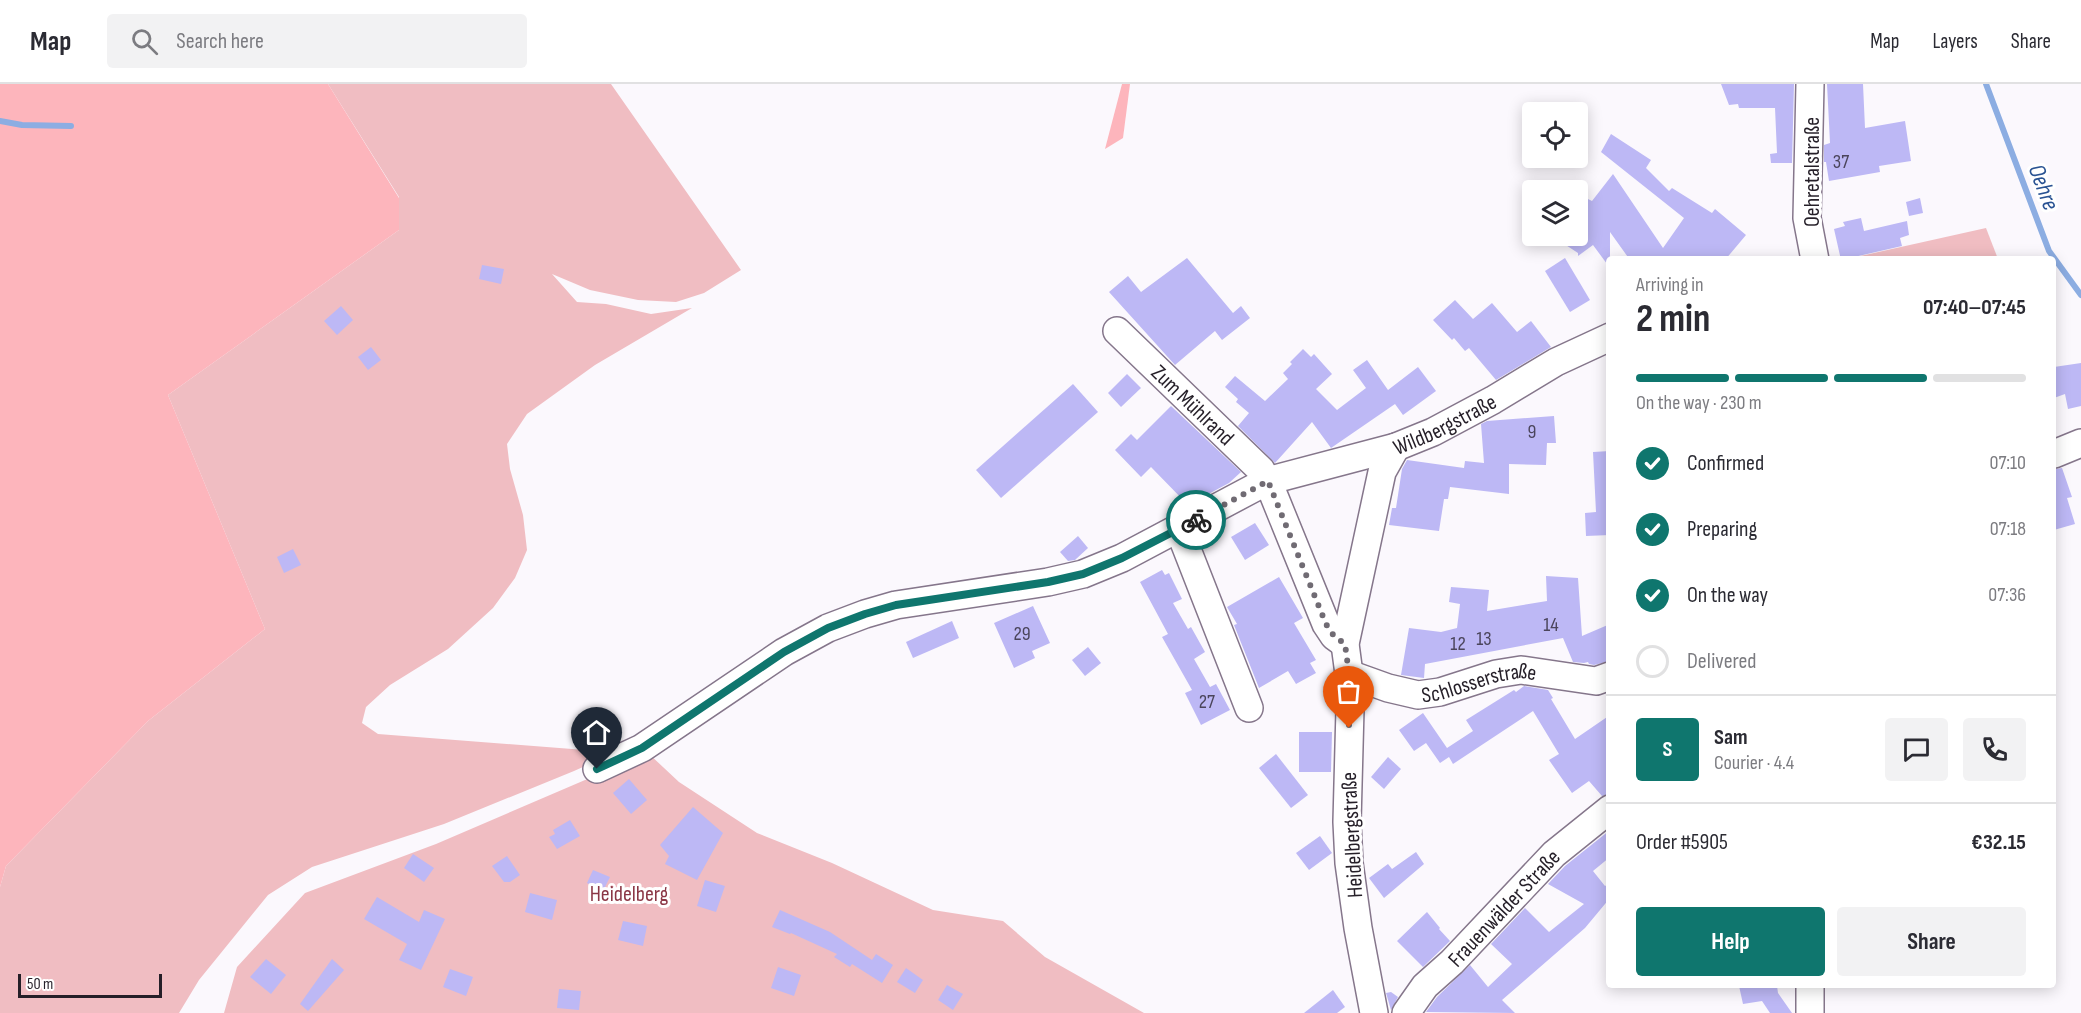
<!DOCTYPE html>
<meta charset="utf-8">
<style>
:root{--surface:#fff;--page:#f2f2f3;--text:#2b2b33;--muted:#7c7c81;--line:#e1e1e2;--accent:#0f766e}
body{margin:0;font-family:"Sofia Sans Condensed",sans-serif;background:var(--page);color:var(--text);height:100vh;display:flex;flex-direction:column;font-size:22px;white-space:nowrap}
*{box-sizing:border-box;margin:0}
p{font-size:20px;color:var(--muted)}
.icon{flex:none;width:33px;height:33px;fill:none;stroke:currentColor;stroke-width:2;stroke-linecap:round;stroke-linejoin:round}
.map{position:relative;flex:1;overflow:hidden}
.sheet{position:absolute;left:1606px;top:172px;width:450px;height:732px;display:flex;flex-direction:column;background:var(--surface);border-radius:6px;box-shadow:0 3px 15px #0003}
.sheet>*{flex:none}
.buttons{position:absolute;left:1522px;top:18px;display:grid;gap:12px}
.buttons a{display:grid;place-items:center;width:66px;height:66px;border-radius:6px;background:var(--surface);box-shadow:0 3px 15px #0003;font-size:30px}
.scale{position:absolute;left:18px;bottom:15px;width:144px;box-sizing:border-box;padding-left:6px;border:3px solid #251f28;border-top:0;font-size:16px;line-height:21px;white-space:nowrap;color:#251f28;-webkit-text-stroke:4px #fff;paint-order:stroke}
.pin{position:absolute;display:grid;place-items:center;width:51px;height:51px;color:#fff;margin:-62px -26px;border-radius:50% 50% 50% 0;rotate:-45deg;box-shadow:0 0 6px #0007}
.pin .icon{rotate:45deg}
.courier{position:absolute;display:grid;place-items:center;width:60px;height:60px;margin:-30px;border:4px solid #0f766e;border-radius:50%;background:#fff;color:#222;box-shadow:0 2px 8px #0007}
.overview em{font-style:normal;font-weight:700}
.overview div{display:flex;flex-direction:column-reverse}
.overview{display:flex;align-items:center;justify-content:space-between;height:102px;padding:0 30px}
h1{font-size:39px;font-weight:700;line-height:45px}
.bar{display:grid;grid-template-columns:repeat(4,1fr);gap:9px 6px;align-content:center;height:72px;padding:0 30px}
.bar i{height:8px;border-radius:4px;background:var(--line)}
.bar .active{background:var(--accent)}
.bar p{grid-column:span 4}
.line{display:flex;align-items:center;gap:15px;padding:0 30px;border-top:2px solid var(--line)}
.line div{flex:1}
.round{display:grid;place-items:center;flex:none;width:63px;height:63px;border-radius:6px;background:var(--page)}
ol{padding:0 30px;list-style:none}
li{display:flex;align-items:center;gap:18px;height:66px}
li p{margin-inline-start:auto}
li .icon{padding:6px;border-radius:50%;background:var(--accent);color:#fff;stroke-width:4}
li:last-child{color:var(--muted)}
li i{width:33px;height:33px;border:3px solid var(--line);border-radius:50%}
.action{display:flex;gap:12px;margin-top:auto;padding:12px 30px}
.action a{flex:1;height:69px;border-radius:6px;background:var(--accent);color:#fff;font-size:24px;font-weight:700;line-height:69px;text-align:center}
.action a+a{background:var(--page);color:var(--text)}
header{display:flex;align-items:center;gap:36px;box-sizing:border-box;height:84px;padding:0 30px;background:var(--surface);border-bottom:2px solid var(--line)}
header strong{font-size:28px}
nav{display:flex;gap:33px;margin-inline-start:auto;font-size:21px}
.search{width:420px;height:54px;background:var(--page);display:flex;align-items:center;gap:15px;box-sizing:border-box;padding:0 21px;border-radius:6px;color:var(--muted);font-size:22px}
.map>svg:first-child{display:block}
</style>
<header>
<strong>Map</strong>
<div class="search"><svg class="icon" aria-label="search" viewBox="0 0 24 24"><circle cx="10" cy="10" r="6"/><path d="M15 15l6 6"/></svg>Search here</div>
<nav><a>Map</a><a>Layers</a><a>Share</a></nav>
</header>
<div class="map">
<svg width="2081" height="929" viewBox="0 0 2081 929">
<rect width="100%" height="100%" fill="#fbf8fd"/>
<g fill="#f0bdc2">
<path d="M328 0H611L741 186 704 209 676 218 638 216 590 206 552 190 577 218 606 220 651 230 692 224 595 281 527 330 507 360 510 385 523 431 527 466 515 494 493 524 448 565 390 601 366 623 362 639 378 650 585 666 650 653 574 687 444 740 312 783 268 811 199 896 179 929H0V803L6 782 148 637 265 545 168 311 399 146V113Z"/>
<path d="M1986 144 1998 175H1847Z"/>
<path d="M648 669 679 698 757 749 832 779 933 826 1003 837 1045 873 1144 929H224L237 883 305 809 436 760Z"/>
</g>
<g fill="#fdb5bc">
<path d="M0 0H328L399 114V146L168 311 265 545 148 637 6 782 0 803Z"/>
<path d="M1122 0H1130L1123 54 1105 65Z"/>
</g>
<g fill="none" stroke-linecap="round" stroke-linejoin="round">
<g stroke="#8cade2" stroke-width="6">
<path d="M1986 0 2049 167 2081 211"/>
<path d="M0 37 22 41 71 42"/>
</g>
</g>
<g fill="#bdb8f5">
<path d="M1721 0H1794L1792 79H1771L1770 70 1777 69 1775 24H1739L1738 20 1729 21Z"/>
<path d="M1827 0H1863L1865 44 1905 37 1911 77 1879 82 1880 88 1829 97 1826 78H1824V61L1830 59Z"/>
<path d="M1611 50 1651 76 1646 84 1669 107 1672 104 1712 129 1715 125 1746 151 1725 176H1630L1610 148V184L1593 161 1578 172V169L1552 152H1578V121L1582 112 1592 117 1613 90 1663 164 1684 134 1601 68Z"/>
<path d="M1920 114 1923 129 1909 132 1906 118Z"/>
<path d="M1861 134 1864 147 1907 137 1909 151 1900 154 1902 162 1841 176 1834 145 1845 142 1843 138Z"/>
<path d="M1187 174 1233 229 1241 222 1250 234 1222 256 1215 247 1175 281 1109 208 1128 192 1141 208Z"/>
<path d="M1565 174 1590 216 1570 228 1545 187Z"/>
<path d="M482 181 504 185 501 200 479 195Z"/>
<path d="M1455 216 1473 235 1492 219 1517 248 1531 237 1551 263 1496 296 1469 264 1465 267 1454 254 1452 256 1433 236Z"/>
<path d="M341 222 353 236 337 251 324 237Z"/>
<path d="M371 263 381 276 368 286 358 273Z"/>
<path d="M1303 265 1311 273 1314 270 1332 290 1316 305 1337 326 1366 304 1353 286 1367 276 1388 306 1418 283 1436 307 1403 331 1395 320 1331 364 1312 338 1275 379 1238 342 1249 329 1236 318 1238 315 1225 303 1235 292 1265 317 1288 295 1283 289 1292 280 1290 278Z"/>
<path d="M2081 279V322L2068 325 2065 310 2054 314V283Z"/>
<path d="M1127 290 1141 304 1121 323 1108 309Z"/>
<path d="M1073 300 1098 328 1001 414 976 386Z"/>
<path d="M1171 322 1241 388 1229 399 1188 421 1151 383 1141 393 1115 366 1131 350 1137 356Z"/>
<path d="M1554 332 1556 359H1547L1546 381 1509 380V410L1450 403 1448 415H1444L1439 447 1389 441 1392 424H1396L1402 385 1407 376 1464 384 1465 377 1484 379 1481 340 1487 337Z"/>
<path d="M1610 367V451L1586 452 1585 429 1596 428 1593 368Z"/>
<path d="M2062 384 2072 413 2067 414 2075 440 2054 446V385Z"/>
<path d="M1255 439 1269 461 1245 476 1231 453Z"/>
<path d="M1212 444 1218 456 1203 463 1198 451Z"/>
<path d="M1078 452 1088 464 1075 476 1068 477 1060 468Z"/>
<path d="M293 465 301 481 284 489 277 473Z"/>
<path d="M1162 486 1165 491 1169 489 1182 515 1173 519 1188 545 1191 543 1205 568 1194 575 1210 603 1216 600 1230 626 1201 641 1185 609 1192 606 1162 553 1168 550 1140 498Z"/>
<path d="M1546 492 1578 494 1582 552 1610 540V577L1594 581 1589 580 1588 578 1584 579 1573 578 1563 554 1425 580 1424 594 1401 591 1409 544 1441 548 1457 544 1460 520 1449 518 1451 503 1489 506 1487 527 1547 517Z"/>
<path d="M1279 493 1303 534 1294 539 1316 576 1310 579 1316 589 1296 600 1288 587 1259 604 1234 541 1237 540 1227 523Z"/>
<path d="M1033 522 1050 559 1032 567 1035 574 1014 584 994 539Z"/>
<path d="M952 537 959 554 913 574 906 558Z"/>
<path d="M1088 563 1101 579 1085 592 1072 576Z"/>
<path d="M1524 602 1548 606 1553 614 1551 615 1575 655 1610 631V710L1602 712 1589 697 1572 709 1549 676 1559 670 1533 627 1453 680 1449 673 1440 679 1426 659 1414 667 1399 646 1423 629 1447 664 1473 647 1466 636 1514 606 1516 608Z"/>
<path d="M1299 648H1332L1331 688H1299Z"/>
<path d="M1276 670 1308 711 1291 724 1259 684Z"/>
<path d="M1388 673 1401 685 1384 705 1371 693Z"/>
<path d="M629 695 647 716 631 730 613 709Z"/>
<path d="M693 723 723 749 697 796 665 780 669 772 660 761Z"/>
<path d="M570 736 580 752 557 765 549 753 555 750 553 746Z"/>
<path d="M1610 746V773L1593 787 1605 802 1610 799V814L1585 844 1502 916 1515 929 1426 928 1437 913 1470 881 1488 903 1512 880 1491 860 1525 824 1549 848 1584 820 1548 800 1565 782Z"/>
<path d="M1320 752 1332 769 1309 786 1296 769Z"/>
<path d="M1416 768 1424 780 1384 814 1369 794 1388 780 1392 785Z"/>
<path d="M413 770 434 784 424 798 404 784Z"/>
<path d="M507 772 520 791 510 798H504L492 782Z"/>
<path d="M593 786 610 793 603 807 587 799Z"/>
<path d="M705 796 725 802 716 828 697 822Z"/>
<path d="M530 809 557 816 552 836 525 828Z"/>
<path d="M377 813 419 838 424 826 445 835 421 886 399 876 407 860 364 835Z"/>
<path d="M780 826 830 848 872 876 876 870 893 881 882 899 852 880 850 883 834 873 837 870 791 849 790 850 772 843Z"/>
<path d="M1427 828 1440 844 1439 845 1450 857 1423 883 1397 857Z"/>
<path d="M623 837 647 842 643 862 618 856Z"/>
<path d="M266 875 286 891 271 910 250 893Z"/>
<path d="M332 875 344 886 308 927 300 920Z"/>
<path d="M778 883 801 891 794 912 771 904Z"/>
<path d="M906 884 923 896 915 909 897 898Z"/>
<path d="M450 885 473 893 466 912 443 903Z"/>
<path d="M947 901 963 910 953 926 938 916Z"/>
<path d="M1739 902H1777L1778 909 1792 929H1770L1762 917 1743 920Z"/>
<path d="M559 905 581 907 579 926 557 924Z"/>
<path d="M1333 906 1345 923 1337 929H1304Z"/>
<path d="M1391 908 1398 913 1391 926 1386 909Z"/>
</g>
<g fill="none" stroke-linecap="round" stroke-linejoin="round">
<g stroke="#85768b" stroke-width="30">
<g id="minor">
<path d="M1810 0 1807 134 1815 176"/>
<path id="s1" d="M1117 247 1261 386 1272 407 1326 540 1334 552 1345 560"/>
<path d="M2054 370 2081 359"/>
<path d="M1179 445 1249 624"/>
<path id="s2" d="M1349 590 1388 604 1418 611 1440 608 1496 590 1521 586 1596 597 1610 592"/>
<path id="s3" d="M597 685 642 664 784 568 828 544 865 530 896 521 1048 498 1083 490 1122 474 1267 397 1396 363 1433 348 1493 316 1556 278 1610 253"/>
<path d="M1374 929 1358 844 1349 779 1347 738 1350 625 1349 590 1345 560 1382 388 1396 363"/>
<path id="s4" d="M1406 929 1425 902 1452 878 1554 770 1610 725"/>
<path d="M1810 929V902"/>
</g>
</g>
<use href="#minor" stroke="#fff" stroke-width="27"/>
</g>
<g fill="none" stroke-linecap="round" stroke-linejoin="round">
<path stroke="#706b73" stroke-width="6" stroke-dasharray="0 10.8" d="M1196 436 1268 397 1326 540 1334 552 1345 560 1349 590V644"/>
<path stroke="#0f766e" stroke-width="8" d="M597 685 642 664 784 568 828 544 865 530 896 521 1048 498 1083 490 1122 474 1196 436"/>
</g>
<g text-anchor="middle" stroke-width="6" stroke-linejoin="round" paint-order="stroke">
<g font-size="20" fill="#4b455b">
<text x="1841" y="84">37</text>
<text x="1532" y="354">9</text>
<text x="1551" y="547">14</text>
<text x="1022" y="556">29</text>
<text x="1484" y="561">13</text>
<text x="1458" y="566">12</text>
<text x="1207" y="624">27</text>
</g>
<g font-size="22" fill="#251f28" stroke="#fff">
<text transform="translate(1811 88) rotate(-90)" y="8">Oehretalstraße</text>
<text dy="8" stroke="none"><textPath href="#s1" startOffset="106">Zum Mühlrand</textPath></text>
<text dy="8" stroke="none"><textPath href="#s3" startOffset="926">Wildbergstraße</textPath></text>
<text dy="8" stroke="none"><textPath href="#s2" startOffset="135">Schlosserstraße</textPath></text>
<text transform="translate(1351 751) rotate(-93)" y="8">Heidelbergstraße</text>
<text dy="8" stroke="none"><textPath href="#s4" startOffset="144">Frauenwälder Straße</textPath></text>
</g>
<g font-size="22" fill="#8b3746" stroke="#fff">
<text x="629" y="817">Heidelberg</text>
</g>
<g font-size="24" font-style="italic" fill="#2a5393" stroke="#fff">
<text transform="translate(2044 103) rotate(69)" y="8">Oehre</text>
</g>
</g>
</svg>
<div class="buttons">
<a><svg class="icon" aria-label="locate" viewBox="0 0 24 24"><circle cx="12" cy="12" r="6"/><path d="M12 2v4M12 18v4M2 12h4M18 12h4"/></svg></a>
<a><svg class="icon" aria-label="layers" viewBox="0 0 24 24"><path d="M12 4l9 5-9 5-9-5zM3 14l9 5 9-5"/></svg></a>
</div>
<div class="scale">50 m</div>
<div class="pin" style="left:1349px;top:644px;background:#ea580c"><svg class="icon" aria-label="bag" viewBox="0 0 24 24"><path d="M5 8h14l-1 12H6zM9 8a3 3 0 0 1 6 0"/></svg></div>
<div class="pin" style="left:597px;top:685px;background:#1f2937"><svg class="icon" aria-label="home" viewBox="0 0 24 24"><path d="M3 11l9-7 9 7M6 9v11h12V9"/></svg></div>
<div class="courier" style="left:1196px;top:436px"><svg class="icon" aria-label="bike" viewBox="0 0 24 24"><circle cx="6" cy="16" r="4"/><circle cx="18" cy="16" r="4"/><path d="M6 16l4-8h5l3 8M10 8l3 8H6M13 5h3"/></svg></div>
<section class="sheet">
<div class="overview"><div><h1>2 min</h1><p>Arriving in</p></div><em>07:40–07:45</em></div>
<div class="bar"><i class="active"></i><i class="active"></i><i class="active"></i><i></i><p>On the way · 230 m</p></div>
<ol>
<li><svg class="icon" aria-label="check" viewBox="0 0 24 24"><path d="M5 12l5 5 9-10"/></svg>Confirmed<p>07:10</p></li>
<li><svg class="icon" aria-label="check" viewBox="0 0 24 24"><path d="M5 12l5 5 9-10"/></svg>Preparing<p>07:18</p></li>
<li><svg class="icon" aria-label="check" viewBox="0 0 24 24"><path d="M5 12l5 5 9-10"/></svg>On the way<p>07:36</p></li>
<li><i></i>Delivered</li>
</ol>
<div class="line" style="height:108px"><b class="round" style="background:var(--accent);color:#fff">S</b><div><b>Sam</b><p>Courier · 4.4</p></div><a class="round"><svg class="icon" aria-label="chat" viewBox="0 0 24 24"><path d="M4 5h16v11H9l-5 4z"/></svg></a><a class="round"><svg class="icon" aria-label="phone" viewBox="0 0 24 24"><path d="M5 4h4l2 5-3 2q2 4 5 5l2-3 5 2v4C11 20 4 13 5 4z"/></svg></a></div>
<div class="line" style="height:78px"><div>Order #5905</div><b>€32.15</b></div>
<div class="action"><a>Help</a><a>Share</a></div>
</section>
</div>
